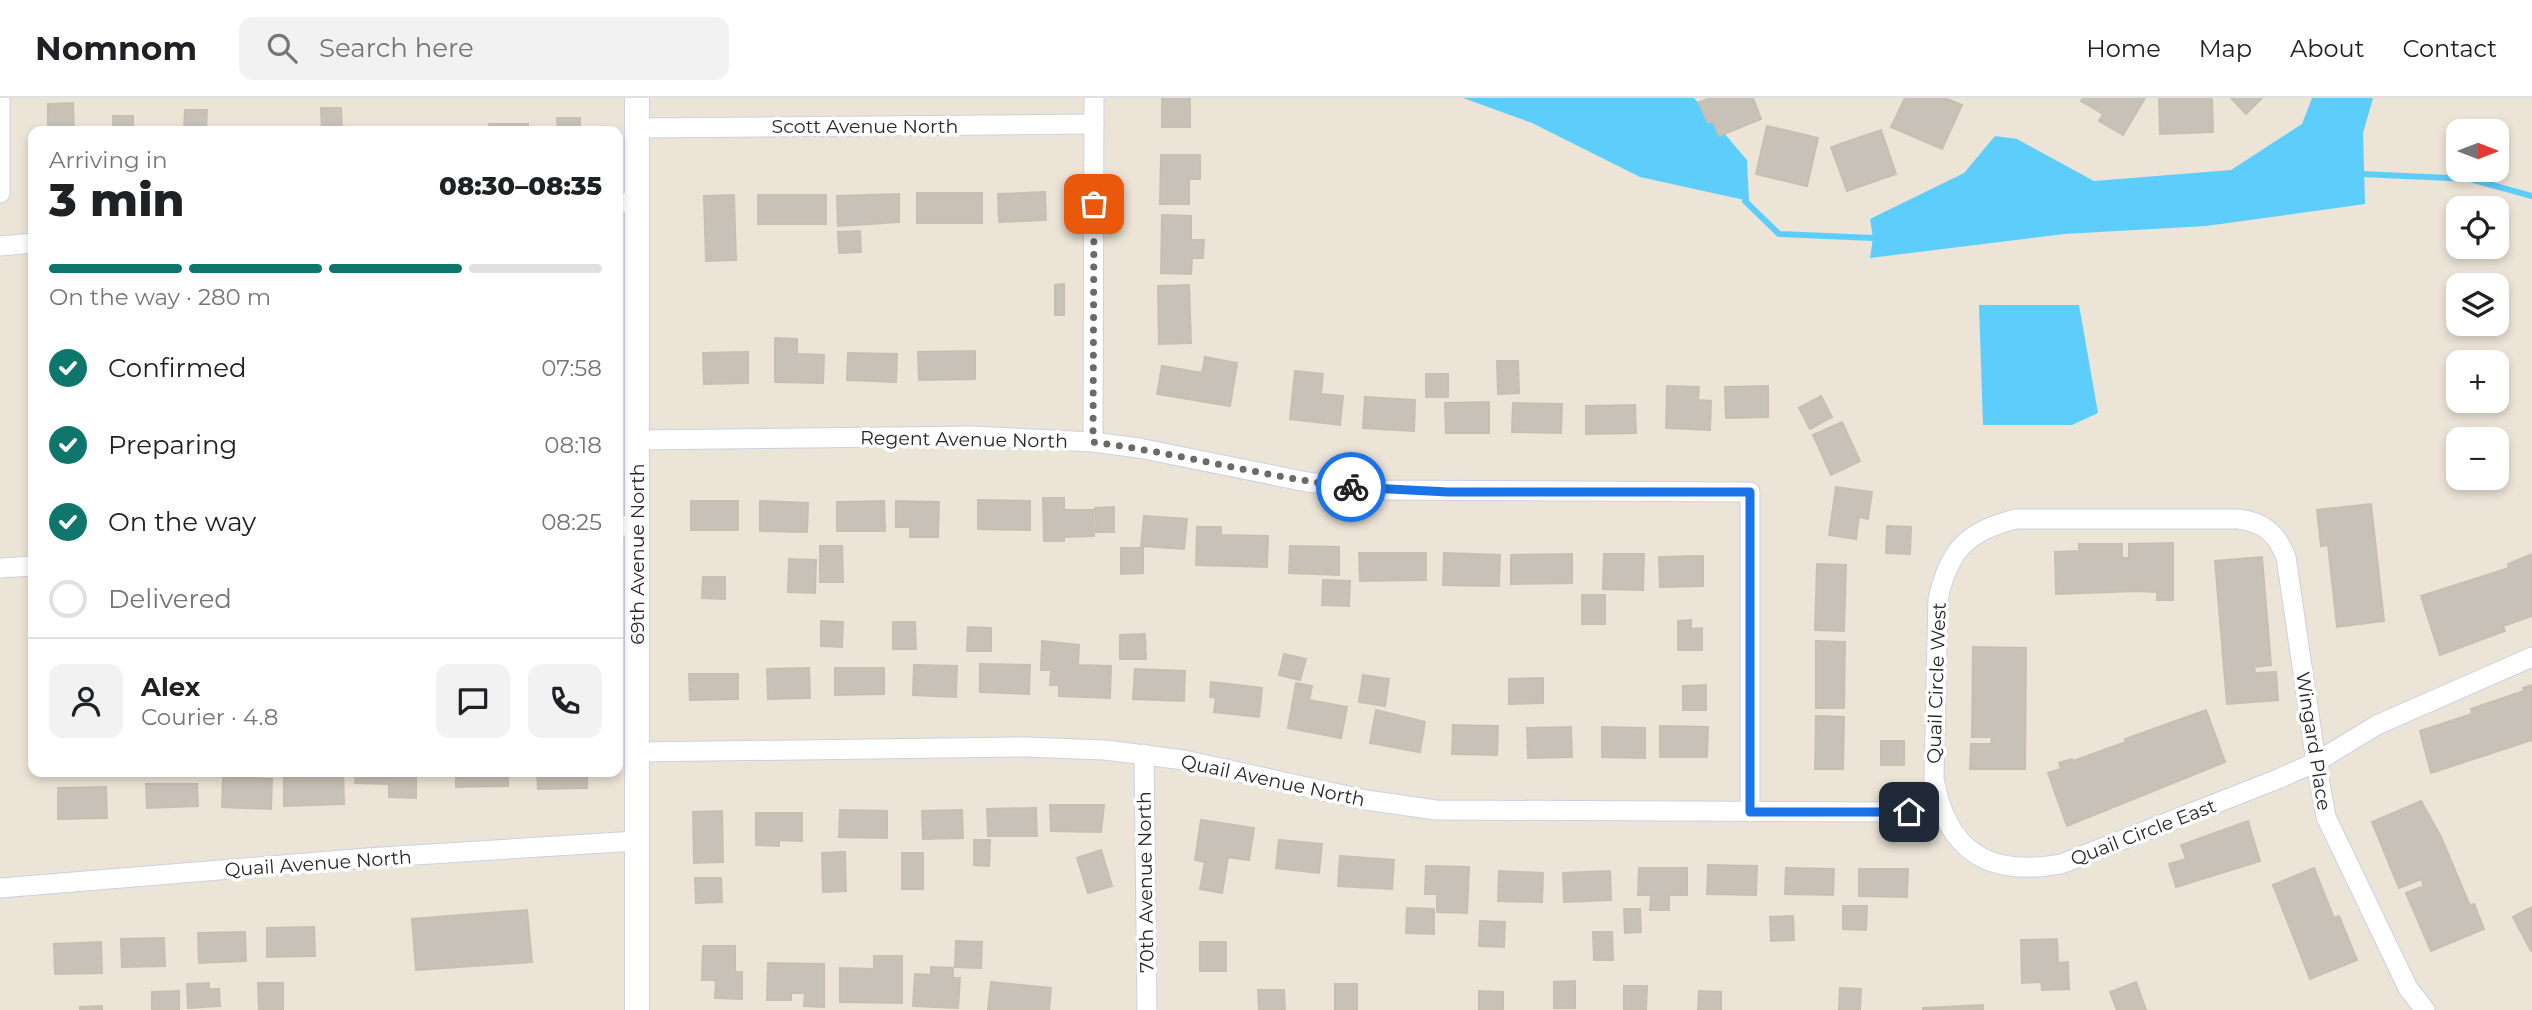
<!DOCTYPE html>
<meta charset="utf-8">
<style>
:root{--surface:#fff;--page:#f2f2f2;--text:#202124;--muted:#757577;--line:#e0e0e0;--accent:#0f766e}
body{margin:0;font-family:Montserrat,sans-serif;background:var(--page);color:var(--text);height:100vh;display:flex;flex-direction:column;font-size:26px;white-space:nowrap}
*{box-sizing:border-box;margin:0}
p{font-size:23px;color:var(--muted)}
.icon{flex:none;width:38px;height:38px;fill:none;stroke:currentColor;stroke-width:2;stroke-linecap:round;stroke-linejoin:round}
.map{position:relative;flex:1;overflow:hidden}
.side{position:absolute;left:28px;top:28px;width:595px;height:651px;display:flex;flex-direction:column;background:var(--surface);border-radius:14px;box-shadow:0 4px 10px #0003}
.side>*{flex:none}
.needle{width:46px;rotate:90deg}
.tools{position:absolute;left:2446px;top:21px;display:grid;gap:14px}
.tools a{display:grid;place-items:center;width:63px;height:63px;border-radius:14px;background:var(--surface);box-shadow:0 4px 10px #0003;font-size:35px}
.pin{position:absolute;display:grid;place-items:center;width:60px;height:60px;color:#fff;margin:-30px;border-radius:14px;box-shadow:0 4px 10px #0006}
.courier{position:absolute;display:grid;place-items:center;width:70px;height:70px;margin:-35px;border:5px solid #1a73e8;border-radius:50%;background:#fff;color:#222;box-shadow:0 2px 9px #0007}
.overview em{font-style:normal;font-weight:800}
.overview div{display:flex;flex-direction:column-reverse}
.overview{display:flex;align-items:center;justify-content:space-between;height:119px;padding:0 21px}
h1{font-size:46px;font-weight:800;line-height:52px}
.bar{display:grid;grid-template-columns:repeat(4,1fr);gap:10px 7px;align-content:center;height:84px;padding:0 21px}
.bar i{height:9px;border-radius:5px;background:var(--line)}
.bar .active{background:var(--accent)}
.bar p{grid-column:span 4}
.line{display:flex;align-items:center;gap:18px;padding:0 21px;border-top:2px solid var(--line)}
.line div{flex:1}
.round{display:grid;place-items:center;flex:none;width:74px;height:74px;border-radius:14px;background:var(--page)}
ol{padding:0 21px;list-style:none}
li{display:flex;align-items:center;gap:21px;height:77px}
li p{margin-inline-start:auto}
li .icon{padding:7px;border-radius:50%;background:var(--accent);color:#fff;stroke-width:4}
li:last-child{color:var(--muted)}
li i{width:38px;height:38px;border:4px solid var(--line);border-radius:50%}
header{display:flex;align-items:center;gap:42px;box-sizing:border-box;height:98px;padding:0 35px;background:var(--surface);border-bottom:2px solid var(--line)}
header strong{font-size:33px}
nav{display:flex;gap:38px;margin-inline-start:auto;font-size:24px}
.search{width:490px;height:63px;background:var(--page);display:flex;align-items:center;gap:18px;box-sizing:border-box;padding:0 24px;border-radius:14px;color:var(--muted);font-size:26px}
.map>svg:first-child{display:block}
</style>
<header>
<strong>Nomnom</strong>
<div class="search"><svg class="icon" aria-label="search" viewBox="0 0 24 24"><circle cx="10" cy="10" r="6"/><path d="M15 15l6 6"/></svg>Search here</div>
<nav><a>Home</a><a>Map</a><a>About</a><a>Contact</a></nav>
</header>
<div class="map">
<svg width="2532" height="912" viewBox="0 0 2532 912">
<rect width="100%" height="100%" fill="#ece4d7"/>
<g fill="#5dcefc">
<path d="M1463 0H1694L1747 62 1749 103 1640 79 1532 25Z"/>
<path d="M2312 0H2373L2363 35 2365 106 2206 128 2064 136 1870 160 1873 140 1870 121 1964 75 1995 38 2017 41 2094 83 2231 72 2302 26Z"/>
<path d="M1979 207H2079L2098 315 2072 327H1983Z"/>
</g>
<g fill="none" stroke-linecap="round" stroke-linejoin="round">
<g stroke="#5dcefc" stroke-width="6">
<path d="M2362 76 2470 81 2532 98"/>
<path d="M1745 103 1779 136 1873 140"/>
</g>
</g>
<g fill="#c7c1b7" stroke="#c7c0b1" stroke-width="2">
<rect x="1162" y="0" width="28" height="29"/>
<path d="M1711 0H1753L1761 21 1719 38 1713 23 1708 25 1699 4Z"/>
<path d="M1905 0H1945L1962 7 1942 51 1891 29Z"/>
<path d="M2083 0H2145L2123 37 2099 23 2103 16 2081 3Z"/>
<path d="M2159 0H2212L2213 34 2160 36Z"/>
<path d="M2231 0H2262L2246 16Z"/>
<path d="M73 5 74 33H48V6Z"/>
<path d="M321 10H341L342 33H322Z"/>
<path d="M185 12H207L206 33H184Z"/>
<rect x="113" y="18" width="20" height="15"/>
<path d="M557 20H580V33H558Z"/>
<path d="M489 26H528V33H490Z"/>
<path d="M1767 28 1818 40 1807 88 1756 76Z"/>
<path d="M1881 32 1896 76 1847 93 1831 49Z"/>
<path d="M1161 57H1200V81H1189V106H1160Z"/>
<path d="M1045 94 1046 122 999 124 998 96Z"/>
<rect x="917" y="95" width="65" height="30"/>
<path d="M899 96V124L838 128 837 98Z"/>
<path d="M734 97 736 162 706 163 704 98Z"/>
<rect x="758" y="97" width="68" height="29"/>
<path d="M1162 117 1191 118V142H1204L1203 160H1192L1191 176 1161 175Z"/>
<path d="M860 133 861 154 839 155 838 134Z"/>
<path d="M1064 186V217H1055V187Z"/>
<path d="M1189 187 1191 245 1159 246 1158 188Z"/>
<path d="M775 240 797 241V256L824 257 823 285 775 284Z"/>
<path d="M975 253V281L919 282 918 254Z"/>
<path d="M748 254V285L704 286 703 255Z"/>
<path d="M848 255 897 256 896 284 847 282Z"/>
<path d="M1205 259 1237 265 1230 308 1157 296 1162 268 1202 275Z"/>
<path d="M1497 263H1518L1519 295 1498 296Z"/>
<path d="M1295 273 1323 276 1321 296 1343 298 1340 327 1290 321Z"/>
<rect x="1426" y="276" width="22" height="23"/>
<path d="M1667 288 1699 289 1698 302 1711 303 1710 332 1666 330Z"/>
<path d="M1768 288V319L1726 320 1725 289Z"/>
<path d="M1821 298 1832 319 1810 331 1799 310Z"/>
<path d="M1365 299 1415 302 1414 333 1363 330Z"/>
<path d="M1489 304V335H1446L1445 305Z"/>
<path d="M1513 305 1562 306 1561 335 1512 334Z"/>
<path d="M1635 307 1636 335 1586 336V308Z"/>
<path d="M1842 324 1860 363 1831 377 1813 337Z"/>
<path d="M1836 389 1872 394 1868 421 1859 419 1856 441 1829 437Z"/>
<path d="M1043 400H1064V412H1093L1094 438 1064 439V443H1044Z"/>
<path d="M978 402 1030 403V432L978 431Z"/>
<rect x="691" y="403" width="47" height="29"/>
<path d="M760 403 808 405 807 434 760 433Z"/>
<path d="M884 403 885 433H837V404Z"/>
<path d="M896 403 939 404 938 439H910V429H896Z"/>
<path d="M2371 406 2384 523 2337 529 2328 447 2321 448 2317 412Z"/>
<path d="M1114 409V434H1096L1095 410Z"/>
<path d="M1144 418 1187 421 1184 451 1141 448Z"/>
<path d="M1887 428 1911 429 1910 456 1886 455Z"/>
<path d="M1197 429H1221V437L1268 438 1267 469 1196 467Z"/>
<path d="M2173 445V502H2157V494L2138 493 2056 496 2055 454 2079 453V446H2122V460H2129V446Z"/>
<path d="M820 448H842L843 484H820Z"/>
<path d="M1290 448 1339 449V477L1289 475Z"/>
<path d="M1121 450H1143V475L1121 476Z"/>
<path d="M1359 455H1426V482L1360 483Z"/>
<path d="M1444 455 1500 457 1499 488 1443 487Z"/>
<path d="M1572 456V485L1511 486V457Z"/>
<path d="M1604 456H1644L1643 492 1603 491Z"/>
<path d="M2532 456V518L2503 528 2505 533 2440 557 2421 498 2509 470 2508 466Z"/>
<path d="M1703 458V488L1660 489 1659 459Z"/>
<path d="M2262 459 2271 567 2254 569 2255 575 2276 574 2278 602 2227 606 2215 463Z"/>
<path d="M789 461 816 462 815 495 788 494Z"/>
<path d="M1817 466 1846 467 1844 533 1815 532Z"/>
<path d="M703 479H725V501L702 500Z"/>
<path d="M1323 482 1350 483 1349 508 1322 507Z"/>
<rect x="1582" y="497" width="23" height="29"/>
<path d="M1691 522V531L1702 530V552H1678V523Z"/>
<path d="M821 523 843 524 842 549 821 548Z"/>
<path d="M893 524H915L916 551H893Z"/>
<path d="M968 529 991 530V553H967Z"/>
<path d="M1145 536 1146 561H1120V537Z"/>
<path d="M1042 543 1079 547 1078 567 1111 568 1110 600 1059 598V587H1050L1051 572H1041Z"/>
<path d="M1816 543 1845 544 1844 610H1816Z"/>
<path d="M1973 549 2026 550 2025 671H1970L1971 646H1991L1992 639H1972Z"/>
<path d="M1284 556 1306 561 1300 582 1279 577Z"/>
<path d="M980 566 1030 567 1029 596 980 594Z"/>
<path d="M914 567 957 568 956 599 913 597Z"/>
<path d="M809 570 810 600 768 601 767 571Z"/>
<path d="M835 570H884V596L835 597Z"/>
<path d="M1135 571 1185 573 1184 603 1133 601Z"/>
<path d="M689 576H738V601L690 602Z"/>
<path d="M1363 577 1389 581 1385 608 1359 604Z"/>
<path d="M1543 580V605L1509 606V581Z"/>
<path d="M1211 584 1262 590 1259 619 1214 614 1216 600 1210 599Z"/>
<path d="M1296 585 1312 588 1309 602 1347 609 1341 640 1288 630Z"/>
<path d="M1706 587V612H1683V588Z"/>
<path d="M2532 587V642L2431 675 2420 633 2472 616 2471 611 2524 593 2523 590Z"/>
<path d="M1376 612 1425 624 1420 654 1370 645Z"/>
<path d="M2206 612 2225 664 2067 728 2048 675 2061 671 2059 665 2072 661 2073 663 2126 644 2125 641Z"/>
<path d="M1816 618 1844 619 1843 671H1815Z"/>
<path d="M1453 627 1498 628 1497 657 1452 656Z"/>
<path d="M1660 628 1708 629 1707 659H1660Z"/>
<path d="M1571 629 1572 659 1528 660 1527 630Z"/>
<path d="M1602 629 1645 630V660L1602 659Z"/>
<rect x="1881" y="643" width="23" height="24"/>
<path d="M305 674H343L344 706 284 708V679L305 678Z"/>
<path d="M356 674H416V700L389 699V686L355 685Z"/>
<path d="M456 674H496V678H508V688L456 689Z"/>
<path d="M537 674H587V690L538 691Z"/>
<path d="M223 678 272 681 271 711 222 709Z"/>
<path d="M146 686H197L198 708 147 710Z"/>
<path d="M106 689 107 720 58 721V690Z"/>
<path d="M2421 703 2441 739 2470 808 2474 806 2484 831 2431 853 2406 795 2424 788 2421 781 2399 790 2372 724Z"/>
<path d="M1050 707H1104L1101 734 1051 733Z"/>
<path d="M1036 710 1037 738H988L987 711Z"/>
<path d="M840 712 887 713V740L839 739Z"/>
<path d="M962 712 963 740 923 741 922 713Z"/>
<path d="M722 713 723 764 694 765 693 714Z"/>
<path d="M756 715H802V743L779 742V748L756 747Z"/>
<path d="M1201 722 1254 730 1249 762 1228 759 1222 795 1200 791 1205 764 1195 762Z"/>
<path d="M2248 723 2260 763 2176 789 2169 766 2186 761 2181 747Z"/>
<path d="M974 742H990L989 768 974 767Z"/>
<path d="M1279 742 1322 746 1319 775 1276 770Z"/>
<path d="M1101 752 1112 788 1088 795 1077 760Z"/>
<path d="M845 754 846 793 823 794 822 755Z"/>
<rect x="902" y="755" width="21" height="36"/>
<path d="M1340 758 1394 762 1392 791 1338 788Z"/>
<path d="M1708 767 1757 768 1756 797 1707 796Z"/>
<path d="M1426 768 1469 769 1467 815 1437 814V796H1425Z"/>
<path d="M1639 770H1687V797H1669V812H1650L1651 797H1638Z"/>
<path d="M1786 770 1834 771 1833 797 1785 796Z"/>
<path d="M2314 770 2334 820 2339 818 2357 862 2310 881 2273 787Z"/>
<path d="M1859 771H1908L1907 799 1859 798Z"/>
<path d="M1499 773 1543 775 1542 804 1498 803Z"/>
<path d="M1610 773 1611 802 1564 804 1563 775Z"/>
<path d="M695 780H721L722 804 696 805Z"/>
<path d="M1843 808H1867L1866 832 1843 831Z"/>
<path d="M2532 809V853H2531L2513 819Z"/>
<path d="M1407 810 1434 811V836L1406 835Z"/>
<path d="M1624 811H1640L1641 834 1625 835Z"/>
<path d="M527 812 532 864 416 872 412 821Z"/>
<path d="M1793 818 1794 842 1771 843 1770 819Z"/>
<path d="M1480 823 1505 824 1504 849 1479 848Z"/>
<path d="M314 829 315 858 267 859V830Z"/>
<path d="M245 834 246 863 199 865 198 835Z"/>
<path d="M1593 834H1612L1613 862H1594Z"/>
<path d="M164 840 165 868 122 869 121 841Z"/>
<path d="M2057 841 2058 865 2068 864 2069 891 2042 892 2041 884 2022 885 2021 842Z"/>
<path d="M956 843 982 844 981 870 955 869Z"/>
<path d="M101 844 102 875 55 876 54 846Z"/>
<rect x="1200" y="844" width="26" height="29"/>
<path d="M703 848H735V874H742V901L715 900 716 882H702Z"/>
<path d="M874 858H902V905L840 904V870L874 871Z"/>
<path d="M768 865 824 866V909L804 908 805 895H791V902H767Z"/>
<path d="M931 869 953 870V880H960L958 910 913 908 915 876 931 877Z"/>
<path d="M1575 883V910H1554V884Z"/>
<path d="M991 884 1051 890 1049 912H988Z"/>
<path d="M2136 884 2146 912H2117L2110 894Z"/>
<path d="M209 885V891H219L220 908 188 910 187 886Z"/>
<path d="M258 885H283V912H259Z"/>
<rect x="1335" y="886" width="22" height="26"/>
<path d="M1624 888H1647L1646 912H1624Z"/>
<path d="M1840 890 1861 891 1860 912H1839Z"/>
<path d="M1258 892H1284L1285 912H1259Z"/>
<path d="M179 893V912H152V894Z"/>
<path d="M1479 893 1503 894V912H1479Z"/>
<path d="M1699 893 1721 894V912H1698Z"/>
<path d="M1983 907V912H1923V910Z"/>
<path d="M102 908V912H80V909Z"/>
</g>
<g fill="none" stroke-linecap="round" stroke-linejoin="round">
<g stroke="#ccd0e3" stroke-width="21">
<g id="minor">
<path d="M637 30 1094 26"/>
<path d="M0 95V0"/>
<path d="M618 106 637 102"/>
<path d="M0 148 33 145"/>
<path d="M637 342 972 338 1093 344 1139 350 1307 384 1378 392 1750 394V714"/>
<path d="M1093 344 1094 0"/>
<path d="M618 427 637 430"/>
<path d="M0 470 33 468"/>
<path d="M637 654 1025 649 1105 652 1184 662 1366 702 1436 712 1909 714"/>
<path d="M1144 656 1147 912"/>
<path d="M0 790 367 760 636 743"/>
<path d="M2425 912 2408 890 2326 719 2316 664 2286 459C2276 435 2264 424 2238 421H2016C1967 433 1949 452 1938 501L1934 681C1947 754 1989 779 2061 766L2278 681 2316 664 2377 627 2532 559"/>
</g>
</g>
<g stroke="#ccd0e3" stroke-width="26">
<path id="tertiary" d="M637 912V0"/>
</g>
<use href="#minor" stroke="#fff" stroke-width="19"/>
<use href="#tertiary" stroke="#fff" stroke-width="24"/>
</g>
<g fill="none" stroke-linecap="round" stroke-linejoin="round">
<path stroke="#6d6a65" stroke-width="7" stroke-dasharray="0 12.6" d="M1094 106 1093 344C1179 355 1264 379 1351 389"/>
<path stroke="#1a73e8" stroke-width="9" d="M1351 389 1448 394H1750V714H1909"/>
</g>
<g text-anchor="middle" stroke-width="7" stroke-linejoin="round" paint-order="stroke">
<g font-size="19" fill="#282828" stroke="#fff">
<text x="865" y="35">Scott Avenue North</text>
<text transform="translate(964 341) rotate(1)" y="7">Regent Avenue North</text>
<text transform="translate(637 456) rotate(-90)" y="7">69th Avenue North</text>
<text transform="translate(1936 585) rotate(-88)" y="7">Quail Circle West</text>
<text transform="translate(2314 643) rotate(81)" y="7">Wingard Place</text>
<text transform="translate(1273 682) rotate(12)" y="7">Quail Avenue North</text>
<text transform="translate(2143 734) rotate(-21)" y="7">Quail Circle East</text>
<text transform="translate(318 765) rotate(-4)" y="7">Quail Avenue North</text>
<text transform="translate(1145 784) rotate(-91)" y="7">70th Avenue North</text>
</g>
</g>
</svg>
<div class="tools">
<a><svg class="needle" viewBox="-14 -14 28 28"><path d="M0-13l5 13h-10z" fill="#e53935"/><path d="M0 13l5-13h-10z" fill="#757577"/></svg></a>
<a><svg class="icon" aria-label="locate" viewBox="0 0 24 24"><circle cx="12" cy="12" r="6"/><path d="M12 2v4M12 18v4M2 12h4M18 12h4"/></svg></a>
<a><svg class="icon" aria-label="layers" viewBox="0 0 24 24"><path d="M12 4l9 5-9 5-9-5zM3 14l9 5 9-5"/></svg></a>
<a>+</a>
<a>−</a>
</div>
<div class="pin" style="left:1094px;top:106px;background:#ea580c"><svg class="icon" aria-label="bag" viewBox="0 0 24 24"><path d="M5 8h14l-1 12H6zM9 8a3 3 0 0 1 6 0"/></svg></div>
<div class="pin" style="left:1909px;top:714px;background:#1f2937"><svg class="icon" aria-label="home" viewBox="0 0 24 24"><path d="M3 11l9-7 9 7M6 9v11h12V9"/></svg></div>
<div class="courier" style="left:1351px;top:389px"><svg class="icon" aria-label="bike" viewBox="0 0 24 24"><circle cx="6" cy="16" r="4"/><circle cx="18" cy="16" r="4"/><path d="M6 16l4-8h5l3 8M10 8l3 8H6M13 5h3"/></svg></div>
<section class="side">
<div class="overview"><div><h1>3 min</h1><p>Arriving in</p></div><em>08:30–08:35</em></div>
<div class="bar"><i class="active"></i><i class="active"></i><i class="active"></i><i></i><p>On the way · 280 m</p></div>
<ol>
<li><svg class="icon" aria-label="check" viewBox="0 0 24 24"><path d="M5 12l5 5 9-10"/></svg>Confirmed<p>07:58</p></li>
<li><svg class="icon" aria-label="check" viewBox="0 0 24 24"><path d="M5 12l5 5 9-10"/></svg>Preparing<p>08:18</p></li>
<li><svg class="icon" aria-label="check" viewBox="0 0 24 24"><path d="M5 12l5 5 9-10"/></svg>On the way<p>08:25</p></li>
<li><i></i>Delivered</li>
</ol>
<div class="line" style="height:126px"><a class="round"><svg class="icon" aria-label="person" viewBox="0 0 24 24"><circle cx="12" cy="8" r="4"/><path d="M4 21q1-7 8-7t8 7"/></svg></a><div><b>Alex</b><p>Courier · 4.8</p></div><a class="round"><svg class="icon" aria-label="chat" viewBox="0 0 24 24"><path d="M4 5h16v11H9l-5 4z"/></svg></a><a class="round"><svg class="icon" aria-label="phone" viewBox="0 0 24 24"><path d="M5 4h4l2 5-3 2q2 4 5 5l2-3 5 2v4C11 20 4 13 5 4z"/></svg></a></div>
</section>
</div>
